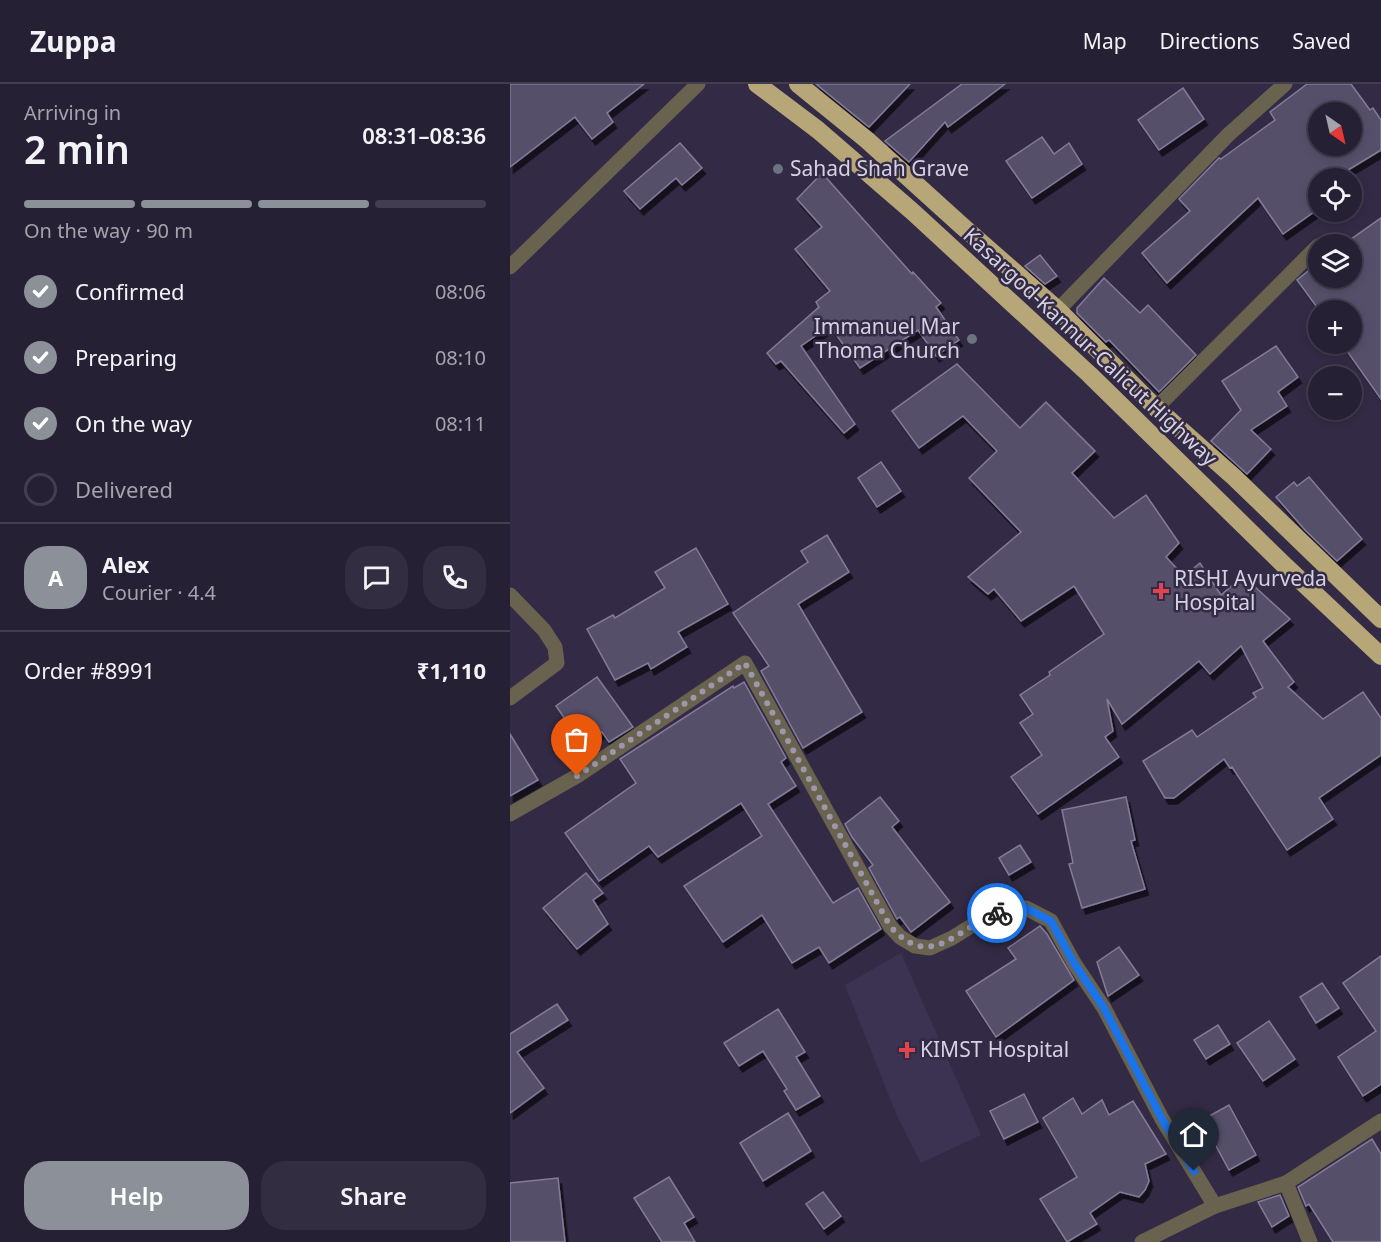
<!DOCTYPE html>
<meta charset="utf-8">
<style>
:root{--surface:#262034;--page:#322d40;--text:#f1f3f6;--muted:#a4a3ac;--line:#423e4f;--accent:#8c9099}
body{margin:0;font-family:"Noto Sans",sans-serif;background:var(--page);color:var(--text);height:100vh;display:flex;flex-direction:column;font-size:22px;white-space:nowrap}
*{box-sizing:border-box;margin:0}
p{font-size:20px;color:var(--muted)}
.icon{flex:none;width:33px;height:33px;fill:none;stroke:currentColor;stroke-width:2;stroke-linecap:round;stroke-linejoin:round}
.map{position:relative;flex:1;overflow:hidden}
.sheet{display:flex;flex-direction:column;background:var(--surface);width:510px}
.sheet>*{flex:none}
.needle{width:39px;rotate:146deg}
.controls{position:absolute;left:798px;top:18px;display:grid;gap:12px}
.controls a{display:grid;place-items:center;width:54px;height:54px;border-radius:50%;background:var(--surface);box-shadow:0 3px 9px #0003,0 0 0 2px var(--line);font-size:30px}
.pin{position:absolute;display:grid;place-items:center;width:51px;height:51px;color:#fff;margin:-62px -26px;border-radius:50% 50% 50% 0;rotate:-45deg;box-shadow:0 0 6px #0007}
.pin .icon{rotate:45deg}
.courier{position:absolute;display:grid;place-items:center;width:60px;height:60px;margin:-30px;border:4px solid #1a73e8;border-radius:50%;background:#fff;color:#222;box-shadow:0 2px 8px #0007}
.summary em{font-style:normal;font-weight:600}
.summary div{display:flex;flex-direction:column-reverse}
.summary{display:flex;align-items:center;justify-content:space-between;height:102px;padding:0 24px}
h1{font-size:39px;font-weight:600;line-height:45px}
.bar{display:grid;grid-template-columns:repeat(4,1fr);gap:9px 6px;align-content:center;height:72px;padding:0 24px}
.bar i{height:8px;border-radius:4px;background:var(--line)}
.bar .active{background:var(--accent)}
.bar p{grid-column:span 4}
.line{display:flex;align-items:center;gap:15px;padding:0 24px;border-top:2px solid var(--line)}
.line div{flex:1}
.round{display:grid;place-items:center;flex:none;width:63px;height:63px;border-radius:24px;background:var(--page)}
ol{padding:0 24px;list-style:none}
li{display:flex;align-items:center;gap:18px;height:66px}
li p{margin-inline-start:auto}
li .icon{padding:6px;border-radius:50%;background:var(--accent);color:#fff;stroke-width:4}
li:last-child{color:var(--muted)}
li i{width:33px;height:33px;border:3px solid var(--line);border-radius:50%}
.cta{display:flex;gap:12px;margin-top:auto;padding:12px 24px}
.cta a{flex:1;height:69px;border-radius:24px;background:var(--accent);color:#fff;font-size:24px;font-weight:600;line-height:69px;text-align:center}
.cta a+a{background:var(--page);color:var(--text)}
header{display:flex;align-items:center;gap:36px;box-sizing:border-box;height:84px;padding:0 30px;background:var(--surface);border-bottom:2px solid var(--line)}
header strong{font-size:28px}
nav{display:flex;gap:33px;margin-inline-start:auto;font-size:21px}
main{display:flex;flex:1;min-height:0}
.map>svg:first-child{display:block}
</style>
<header>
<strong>Zuppa</strong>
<nav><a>Map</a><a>Directions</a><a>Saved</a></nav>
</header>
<main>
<section class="sheet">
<div class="summary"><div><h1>2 min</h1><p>Arriving in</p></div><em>08:31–08:36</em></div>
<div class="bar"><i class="active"></i><i class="active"></i><i class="active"></i><i></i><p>On the way · 90 m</p></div>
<ol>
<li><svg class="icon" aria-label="check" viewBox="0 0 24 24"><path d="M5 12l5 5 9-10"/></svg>Confirmed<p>08:06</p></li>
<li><svg class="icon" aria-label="check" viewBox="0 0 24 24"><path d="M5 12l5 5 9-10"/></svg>Preparing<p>08:10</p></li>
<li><svg class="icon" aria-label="check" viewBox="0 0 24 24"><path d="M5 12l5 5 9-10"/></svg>On the way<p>08:11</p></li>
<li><i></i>Delivered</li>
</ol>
<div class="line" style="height:108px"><b class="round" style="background:var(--accent);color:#fff">A</b><div><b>Alex</b><p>Courier · 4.4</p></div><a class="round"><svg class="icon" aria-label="chat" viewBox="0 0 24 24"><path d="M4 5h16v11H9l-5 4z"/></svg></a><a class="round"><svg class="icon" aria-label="phone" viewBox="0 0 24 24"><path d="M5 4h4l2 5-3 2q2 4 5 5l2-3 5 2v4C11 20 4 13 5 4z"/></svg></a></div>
<div class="line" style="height:78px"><div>Order #8991</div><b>₹1,110</b></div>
<div class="cta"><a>Help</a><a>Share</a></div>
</section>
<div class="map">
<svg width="871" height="1158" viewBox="0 0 871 1158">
<defs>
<filter id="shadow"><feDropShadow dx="3.5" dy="6" stdDeviation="0" flood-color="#0009"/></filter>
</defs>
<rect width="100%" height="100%" fill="#332b45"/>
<path fill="#3c3252" d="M391 869 471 1051 411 1079 387 1032 335 901Z"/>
<g fill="#574f6b" stroke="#837b99" stroke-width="1.5" fill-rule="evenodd" filter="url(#shadow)">
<path d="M0 0H134L97 29 103 38 82 55 65 33 0 83Z"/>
<path d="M306 0H400L359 43Z"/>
<path d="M452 0H495L438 43 435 38 399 78 375 57Z"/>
<path d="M797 0H841L860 26 863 24 871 36V66L825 94H808V125L773 150 748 114 657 199 632 169 680 127 669 115 709 74 711 75 765 36 760 28ZM808 28H842V62H808Z"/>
<path d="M673 4 694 35 649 66 628 36Z"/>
<path d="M532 53 544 70 559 59 572 80 522 114 496 77Z"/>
<path d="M170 59 192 84 172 101 166 94 130 125 114 107Z"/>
<path d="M312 89 402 190 403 188 431 219 426 223 449 256 426 272 408 246 350 284 320 242 291 262 345 340 334 349 271 277 266 280 257 269 309 223 306 218 320 207 285 165 312 143 287 115Z"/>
<path d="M871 134V315L832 260H842V226H809L787 196 808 179V194H842V160H834Z"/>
<path d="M530 171 547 192 535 200 515 182Z"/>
<path d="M594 194 630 229 638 221 686 271 649 308 599 256 596 258 567 229V224Z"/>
<path d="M766 262 788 293 768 308 777 322 741 346 761 365 737 390 701 357 731 326 712 297Z"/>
<path d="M447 280 510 344 536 318 585 367 562 389 604 434 636 411 669 459 656 473 674 492 690 479 711 511 733 492 780 535 753 557 784 598 778 603 813 635 853 608 871 634V671L809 714 823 735 777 766 722 683 720 684 714 675 664 714H655L633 677 682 646 687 653 746 613 743 609 753 604 731 562 700 590 689 577 612 640 597 615 603 647 595 653 609 673 528 730 501 693 532 671 510 639 523 630 510 611 540 591 539 588 594 550 564 502 511 537 484 505 478 510 458 493 511 448 459 394 487 367 453 332 409 364 382 327Z"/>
<path d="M371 378 391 407 367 423 348 394Z"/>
<path d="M799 393 852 455 827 477 795 446 766 413 784 398 787 402Z"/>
<path d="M317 451 339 488 288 520 352 628 293 664 251 587 259 582 223 529 298 478 291 467Z"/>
<path d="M186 464 218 520 168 548 177 563 141 585 138 579 105 596 77 545 103 531 105 534 155 504 145 488Z"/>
<path d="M87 593 123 643 99 658 92 648 73 661 46 622Z"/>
<path d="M234 598 276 674 271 678 286 702 258 720 323 819 348 804 371 845 319 879 309 863 282 879 252 831 213 858 174 802 252 752 231 719 148 773 139 762 89 797 55 749 126 699 110 675 223 602 224 604Z"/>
<path d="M0 650 28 696 0 712Z"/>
<path d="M370 713 389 737 382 743 440 818 401 848 390 833 387 835 359 784 363 781 342 753 335 740Z"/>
<path d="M616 713 625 756 621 757 635 805 572 824 559 780 563 779 552 726Z"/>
<path d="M510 761 521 778 499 791 489 774Z"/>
<path d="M76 789 93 809 83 816 98 840 67 865 33 824Z"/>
<path d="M530 842 537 850 564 896 486 953 456 907 506 875 498 864Z"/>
<path d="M609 863 629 891 598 912 587 878Z"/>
<path d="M871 872V1000L853 1012 828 973 866 947 833 899Z"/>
<path d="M812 899 829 924 806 939 790 913Z"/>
<path d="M47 920 58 936 7 968 34 1004 0 1029V950Z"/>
<path d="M268 925 295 968 286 973 310 1012 286 1026 274 1007 277 1005 253 967 229 982 214 959Z"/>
<path d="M759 937 785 975 753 997 727 959Z"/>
<path d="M708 941 720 960 696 975 684 956Z"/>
<path d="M514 1010 528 1038 494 1055 480 1027Z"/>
<path d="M563 1014 572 1030 592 1016 599 1031 623 1017 656 1070 635 1080 639 1097 635 1106 629 1113 610 1108 580 1129 587 1140 557 1158 530 1115 567 1093 533 1034Z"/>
<path d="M719 1021 746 1071 719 1086 692 1036Z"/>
<path d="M278 1029 301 1067 253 1097 230 1059Z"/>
<path d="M862 1055 871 1070V1158H823L799 1120 796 1122 788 1103Z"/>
<path d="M159 1093 184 1133 174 1139 185 1158H152L124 1114Z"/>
<path d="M48 1094 55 1158H0V1099Z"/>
<path d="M313 1108 331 1132 314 1145 296 1120Z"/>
<path d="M770 1111 779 1132 762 1143 748 1118Z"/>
</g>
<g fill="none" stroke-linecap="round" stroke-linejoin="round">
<path stroke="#69624f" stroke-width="15" d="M646 324 808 162"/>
<g stroke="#69624f" stroke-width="15">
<path d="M0 183 188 0"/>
<path d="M548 226 718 51 775 0"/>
<path d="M0 511 34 546 45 563 47 579 0 614"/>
<path d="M0 730 67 692 235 579 380 842 390 853 405 862 420 864 442 854 471 836 496 826 516 824 541 837 564 879 594 924 652 1035 705 1122"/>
<path d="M776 1099 800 1158"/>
<path d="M632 1158 705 1122 776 1099 871 1037"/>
</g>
<g stroke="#b7a677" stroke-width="18">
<path d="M247 0 308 46 403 128 580 291 773 480 871 572"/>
<path d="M288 0 357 56 452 142 548 226 646 324 724 393 871 535"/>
</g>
</g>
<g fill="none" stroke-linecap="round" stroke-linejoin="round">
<path stroke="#9c97aa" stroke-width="6" stroke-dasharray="0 10.8" d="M67 692 235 579 380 842C420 888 446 845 487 829"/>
<path stroke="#1a73e8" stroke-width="8" d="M487 829 496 825 516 824 541 837 564 879 594 924 652 1035 684 1087"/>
</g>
<g fill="#6b7280" stroke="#332b45" stroke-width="2">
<circle cx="268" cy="85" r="6"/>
<circle cx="462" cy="255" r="6"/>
</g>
<g fill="#e0444e" stroke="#332b45" stroke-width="2">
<path d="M648 498h6v6h6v6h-6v6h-6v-6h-6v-6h6z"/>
<path d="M394 957h6v6h6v6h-6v6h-6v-6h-6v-6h6z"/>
</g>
<g text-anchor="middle" stroke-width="5" stroke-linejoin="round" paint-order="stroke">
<g font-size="21" fill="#d5d1e1" stroke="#332b45" text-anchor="start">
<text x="280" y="92">Sahad Shah Grave</text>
<text x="450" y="250" text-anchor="end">Immanuel Mar<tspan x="450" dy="24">Thoma Church</tspan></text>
<text x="664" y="502">RISHI Ayurveda<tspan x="664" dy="24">Hospital</tspan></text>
<text x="410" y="973">KIMST Hospital</text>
</g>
<g font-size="21" fill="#d5d1e1" stroke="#332b45">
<text transform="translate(580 263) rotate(43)" y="7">Kasargod-Kannur-Calicut Highway</text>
</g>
</g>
</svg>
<div class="controls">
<a><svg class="needle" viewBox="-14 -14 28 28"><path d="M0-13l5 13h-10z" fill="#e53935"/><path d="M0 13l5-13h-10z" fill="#a4a3ac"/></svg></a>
<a><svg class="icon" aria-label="locate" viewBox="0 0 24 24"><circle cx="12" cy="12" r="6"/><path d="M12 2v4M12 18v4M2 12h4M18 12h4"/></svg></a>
<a><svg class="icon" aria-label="layers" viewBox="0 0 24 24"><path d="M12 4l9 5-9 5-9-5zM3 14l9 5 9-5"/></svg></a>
<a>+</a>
<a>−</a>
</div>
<div class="pin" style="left:67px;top:692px;background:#ea580c"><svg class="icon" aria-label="bag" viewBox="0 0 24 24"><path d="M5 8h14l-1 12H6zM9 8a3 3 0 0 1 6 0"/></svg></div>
<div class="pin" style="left:684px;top:1087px;background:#1f2937"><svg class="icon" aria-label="home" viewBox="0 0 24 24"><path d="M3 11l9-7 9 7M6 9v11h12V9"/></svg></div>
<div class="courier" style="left:487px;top:829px"><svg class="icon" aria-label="bike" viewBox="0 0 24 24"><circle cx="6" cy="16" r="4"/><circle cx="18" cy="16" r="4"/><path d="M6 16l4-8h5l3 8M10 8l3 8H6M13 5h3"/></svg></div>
</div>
</main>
